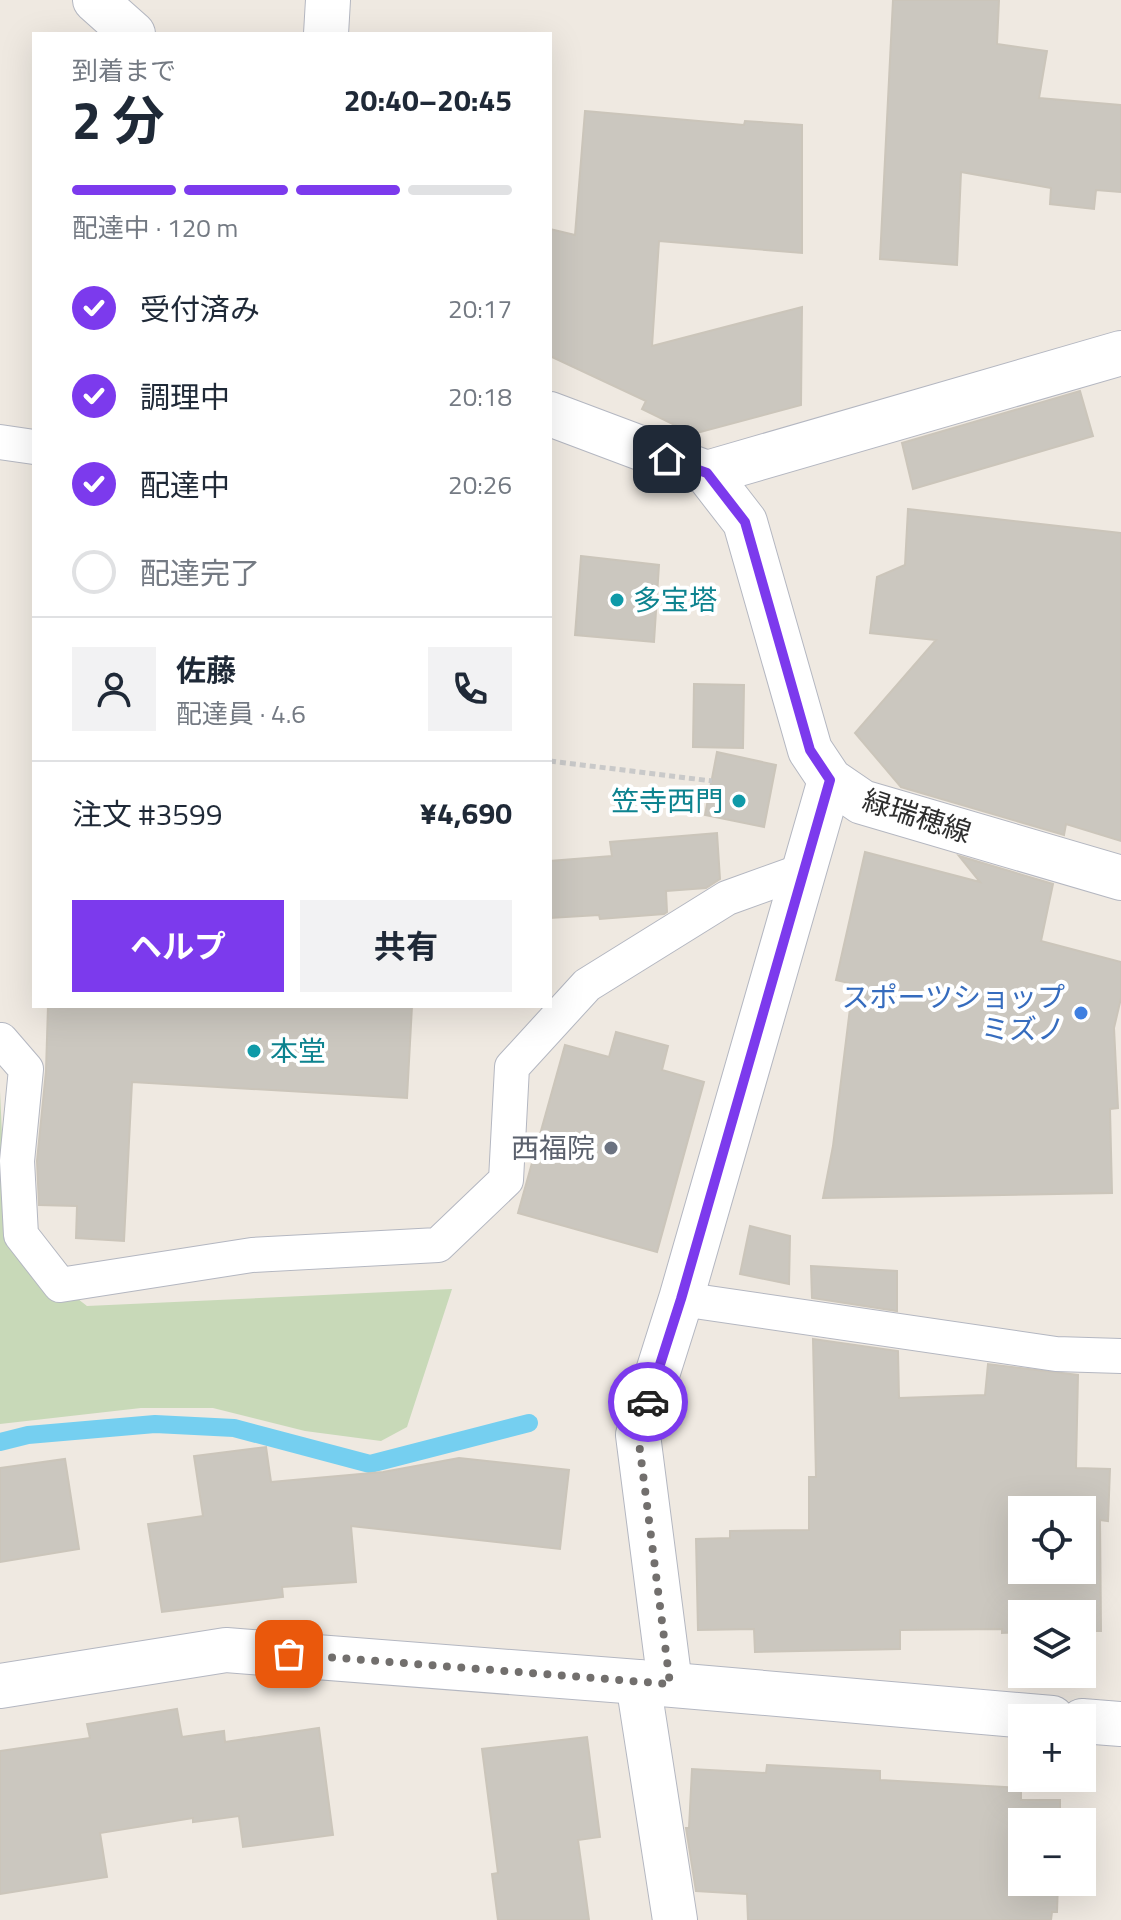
<!DOCTYPE html>
<html lang="ja">
<meta charset="utf-8">
<style>
:root{--surface:#fff;--page:#f2f2f3;--text:#1f2937;--muted:#747a83;--line:#e0e1e3;--accent:#7c3aed}
body{margin:0;font-family:"Titillium Web","Noto Sans JP",sans-serif;background:var(--page);color:var(--text);height:100vh;display:flex;flex-direction:column;font-size:30px;white-space:nowrap}
*{box-sizing:border-box;margin:0}
p{font-size:26px;color:var(--muted)}
.icon{flex:none;width:44px;height:44px;fill:none;stroke:currentColor;stroke-width:2;stroke-linecap:round;stroke-linejoin:round}
.map{position:relative;flex:1;overflow:hidden}
.details{position:absolute;left:32px;top:32px;width:520px;height:976px;display:flex;flex-direction:column;background:var(--surface);border-radius:0px;box-shadow:0 8px 32px #0002}
.details>*{flex:none}
.tools{position:absolute;left:1008px;top:1496px;display:grid;gap:16px}
.tools a{display:grid;place-items:center;width:88px;height:88px;border-radius:0px;background:var(--surface);box-shadow:0 8px 32px #0002;font-size:40px}
.pin{position:absolute;display:grid;place-items:center;width:68px;height:68px;color:#fff;margin:-34px;border-radius:16px;box-shadow:0 4px 12px #0006}
.courier{position:absolute;display:grid;place-items:center;width:80px;height:80px;margin:-40px;border:6px solid #7c3aed;border-radius:50%;background:#fff;color:#222;box-shadow:0 2px 10px #0007}
.overview em{font-style:normal;font-weight:700}
.overview div{display:flex;flex-direction:column-reverse}
.overview{display:flex;align-items:center;justify-content:space-between;height:136px;padding:0 40px}
h1{font-size:52px;font-weight:700;line-height:60px}
.bar{display:grid;grid-template-columns:repeat(4,1fr);gap:12px 8px;align-content:center;height:96px;padding:0 40px}
.bar i{height:10px;border-radius:6px;background:var(--line)}
.bar .selected{background:var(--accent)}
.bar p{grid-column:span 4}
.line{display:flex;align-items:center;gap:20px;padding:0 40px;border-top:2px solid var(--line)}
.line div{flex:1}
.round{display:grid;place-items:center;flex:none;width:84px;height:84px;border-radius:0px;background:var(--page)}
ol{padding:0 40px;list-style:none}
li{display:flex;align-items:center;gap:24px;height:88px}
li p{margin-inline-start:auto}
li .icon{padding:8px;border-radius:50%;background:var(--accent);color:#fff;stroke-width:4}
li:last-child{color:var(--muted)}
li i{width:44px;height:44px;border:4px solid var(--line);border-radius:50%}
.action{display:flex;gap:16px;margin-top:auto;padding:16px 40px}
.action a{flex:1;height:92px;border-radius:0px;background:var(--accent);color:#fff;font-size:32px;font-weight:700;line-height:92px;text-align:center}
.action a+a{background:var(--page);color:var(--text)}
.map>svg:first-child{display:block}
</style>
<div class="map">
<svg width="1121" height="1920" viewBox="0 0 1121 1920">
<rect width="100%" height="100%" fill="#efe9e1"/>
<path fill="#c8d9b8" d="M0 1091 7 1244 87 1306 452 1289 407 1427 381 1441 305 1431 213 1408H141L0 1424Z"/>
<g fill="none" stroke-linecap="round" stroke-linejoin="round">
<path stroke="#75cff0" stroke-width="18" d="M0 1442 28 1435 155 1424 234 1428 370 1464 529 1423"/>
</g>
<g fill="#cbc7bf" stroke="#cbc5ba" stroke-width="2" fill-rule="evenodd">
<path d="M893 0H999L997 44 1047 51 1039 98 1121 105V192L1096 190 1094 209 1050 204 1051 188 961 172 957 265 880 259Z"/>
<path d="M585 111 744 125 745 121 802 125V253L659 241 652 346 802 307 801 405 693 434 642 409 646 401 550 356V229L575 235Z"/>
<path d="M1080 391 1093 436 913 489 902 443Z"/>
<path d="M908 509 1121 533V841L1066 824 1064 835 901 787 855 733 936 640 870 633 877 577 905 565Z"/>
<path d="M581 556 659 565 654 642 575 635Z"/>
<path d="M694 684 744 685 743 748 693 747Z"/>
<path d="M717 752 776 765 764 827 705 815Z"/>
<path d="M717 833 720 879 706 888 666 891 667 912 664 914 600 919 599 915 550 918V861L612 856 610 842Z"/>
<path d="M865 852 980 882 959 856 1053 884 1041 941 1121 962V998L1114 1028 1118 1108 1110 1109 1112 1193 823 1198 833 1146 853 984 836 980Z"/>
<path d="M48 1006H412L407 1098 132 1082 124 1241 76 1238 77 1206 39 1205 37 1161 46 1071Z"/>
<path d="M616 1032 668 1046 662 1070 704 1082 657 1252 518 1213 565 1045 609 1057Z"/>
<path d="M750 1226 790 1236 789 1284 740 1274Z"/>
<path d="M811 1266 897 1271V1311L812 1298Z"/>
<path d="M813 1339 898 1351 899 1398 985 1395 988 1364 1078 1375 1076 1468 1110 1469 1108 1521 1100 1520 1101 1631H1082V1614H1022V1632L1002 1633V1629L900 1630V1649L755 1652 754 1629 698 1630 696 1539 730 1538V1531L809 1530V1477H816ZM1022 1510H1082V1570H1022Z"/>
<path d="M266 1447 271 1482 383 1472 459 1458 569 1470 560 1549 351 1526 356 1582 282 1587 283 1597 162 1612 148 1524 203 1516 194 1456Z"/>
<path d="M65 1459 79 1549 0 1562V1468Z"/>
<path d="M177 1709 182 1737 224 1731 225 1742 319 1728 333 1835 243 1847 239 1816 193 1822V1818L100 1833 107 1877 0 1894V1751L90 1738 87 1724Z"/>
<path d="M587 1737 600 1837 578 1840 589 1920H498L492 1874 498 1873 482 1749Z"/>
<path d="M767 1765 880 1771V1780L1021 1788V1800H1060V1822H1022V1882H1058L1057 1912H1052L1051 1920H748L747 1894 696 1891 686 1828H689L692 1769 766 1773Z"/>
</g>
<g fill="none" stroke-linecap="round" stroke-linejoin="round">
<g stroke="#b4b7c1" stroke-width="36">
<g id="lane">
<path d="M0 442 34 447"/>
<path d="M1 1040 26 1069 17 1161 21 1235 60 1285 252 1255 438 1245 506 1180 512 1067 587 985 727 898 802 871"/>
<path d="M681 1299 1056 1354 1121 1356"/>
</g>
</g>
<g stroke="#b4b7c1" stroke-width="46">
<g id="street">
<path d="M326 34 328 0"/>
<path d="M707 473 1121 353"/>
<path d="M638 1682 675 1920"/>
<path d="M670 1684 638 1435 681 1299 830 780"/>
</g>
</g>
<g stroke="#b4b7c1" stroke-width="46">
<g id="secondary">
<path d="M95 0 133 34"/>
<path d="M550 414 707 473 745 522 810 750 830 780 862 802 1121 878"/>
<path d="M0 1686 226 1650 638 1682 1052 1718"/>
<path d="M1082 1721 1121 1724"/>
</g>
</g>
<path stroke="#c9c9c9" stroke-width="5" stroke-dasharray="6 4" stroke-linecap="butt" d="M550 761 712 781"/>
<use href="#lane" stroke="#fff" stroke-width="34"/>
<use href="#street" stroke="#fff" stroke-width="44"/>
<use href="#secondary" stroke="#fff" stroke-width="44"/>
</g>
<g fill="none" stroke-linecap="round" stroke-linejoin="round">
<path stroke="#726f6d" stroke-width="8" stroke-dasharray="0 14.4" d="M289 1654 670 1684 638 1435 648 1402"/>
<path stroke="#7c3aed" stroke-width="10" d="M648 1402 681 1299 830 780 810 750 745 522 707 473 667 459"/>
</g>
<g fill="#0f9aa8" stroke="#fff" stroke-width="3">
<circle cx="617" cy="600" r="8"/>
<circle cx="739" cy="801" r="8"/>
<circle cx="254" cy="1051" r="8"/>
</g>
<circle fill="#3f7fe0" stroke="#fff" stroke-width="3" cx="1081" cy="1013" r="8"/>
<circle fill="#6b7280" stroke="#fff" stroke-width="3" cx="611" cy="1148" r="8"/>
<g text-anchor="middle" stroke-width="8" stroke-linejoin="round" paint-order="stroke">
<g font-size="28" fill="#0d838f" stroke="#fff" text-anchor="start">
<text x="633" y="610">多宝塔</text>
<text x="723" y="811" text-anchor="end">笠寺西門</text>
<text x="270" y="1061">本堂</text>
</g>
<g font-size="28" fill="#2e2e2e" stroke="#fff">
<text transform="translate(917 816) rotate(18)" y="10">緑瑞穂線</text>
</g>
<g font-size="28" fill="#366cbe" stroke="#fff" text-anchor="end">
<text x="1065" y="1007">スポーツショップ<tspan x="1065" dy="32">ミズノ</tspan></text>
</g>
<g font-size="28" fill="#5b616d" stroke="#fff" text-anchor="end">
<text x="595" y="1158">西福院</text>
</g>
</g>
</svg>
<div class="tools">
<a><svg class="icon" aria-label="locate" viewBox="0 0 24 24"><circle cx="12" cy="12" r="6"/><path d="M12 2v4M12 18v4M2 12h4M18 12h4"/></svg></a>
<a><svg class="icon" aria-label="layers" viewBox="0 0 24 24"><path d="M12 4l9 5-9 5-9-5zM3 14l9 5 9-5"/></svg></a>
<a>+</a>
<a>−</a>
</div>
<div class="pin" style="left:289px;top:1654px;background:#ea580c"><svg class="icon" aria-label="bag" viewBox="0 0 24 24"><path d="M5 8h14l-1 12H6zM9 8a3 3 0 0 1 6 0"/></svg></div>
<div class="pin" style="left:667px;top:459px;background:#1f2937"><svg class="icon" aria-label="home" viewBox="0 0 24 24"><path d="M3 11l9-7 9 7M6 9v11h12V9"/></svg></div>
<div class="courier" style="left:648px;top:1402px"><svg class="icon" aria-label="car" viewBox="0 0 24 24"><path d="M5 17H2v-5l4-1 3-4h7l3 4 3 1v5h-3M9 17h6M6 11h13"/><circle cx="7" cy="17" r="2"/><circle cx="17" cy="17" r="2"/></svg></div>
<section class="details">
<div class="overview"><div><h1>2 分</h1><p>到着まで</p></div><em>20:40–20:45</em></div>
<div class="bar"><i class="selected"></i><i class="selected"></i><i class="selected"></i><i></i><p>配達中 · 120 m</p></div>
<ol>
<li><svg class="icon" aria-label="check" viewBox="0 0 24 24"><path d="M5 12l5 5 9-10"/></svg>受付済み<p>20:17</p></li>
<li><svg class="icon" aria-label="check" viewBox="0 0 24 24"><path d="M5 12l5 5 9-10"/></svg>調理中<p>20:18</p></li>
<li><svg class="icon" aria-label="check" viewBox="0 0 24 24"><path d="M5 12l5 5 9-10"/></svg>配達中<p>20:26</p></li>
<li><i></i>配達完了</li>
</ol>
<div class="line" style="height:144px"><a class="round"><svg class="icon" aria-label="person" viewBox="0 0 24 24"><circle cx="12" cy="8" r="4"/><path d="M4 21q1-7 8-7t8 7"/></svg></a><div><b>佐藤</b><p>配達員 · 4.6</p></div><a class="round"><svg class="icon" aria-label="phone" viewBox="0 0 24 24"><path d="M5 4h4l2 5-3 2q2 4 5 5l2-3 5 2v4C11 20 4 13 5 4z"/></svg></a></div>
<div class="line" style="height:104px"><div>注文 #3599</div><b>¥4,690</b></div>
<div class="action"><a>ヘルプ</a><a>共有</a></div>
</section>
</div>
